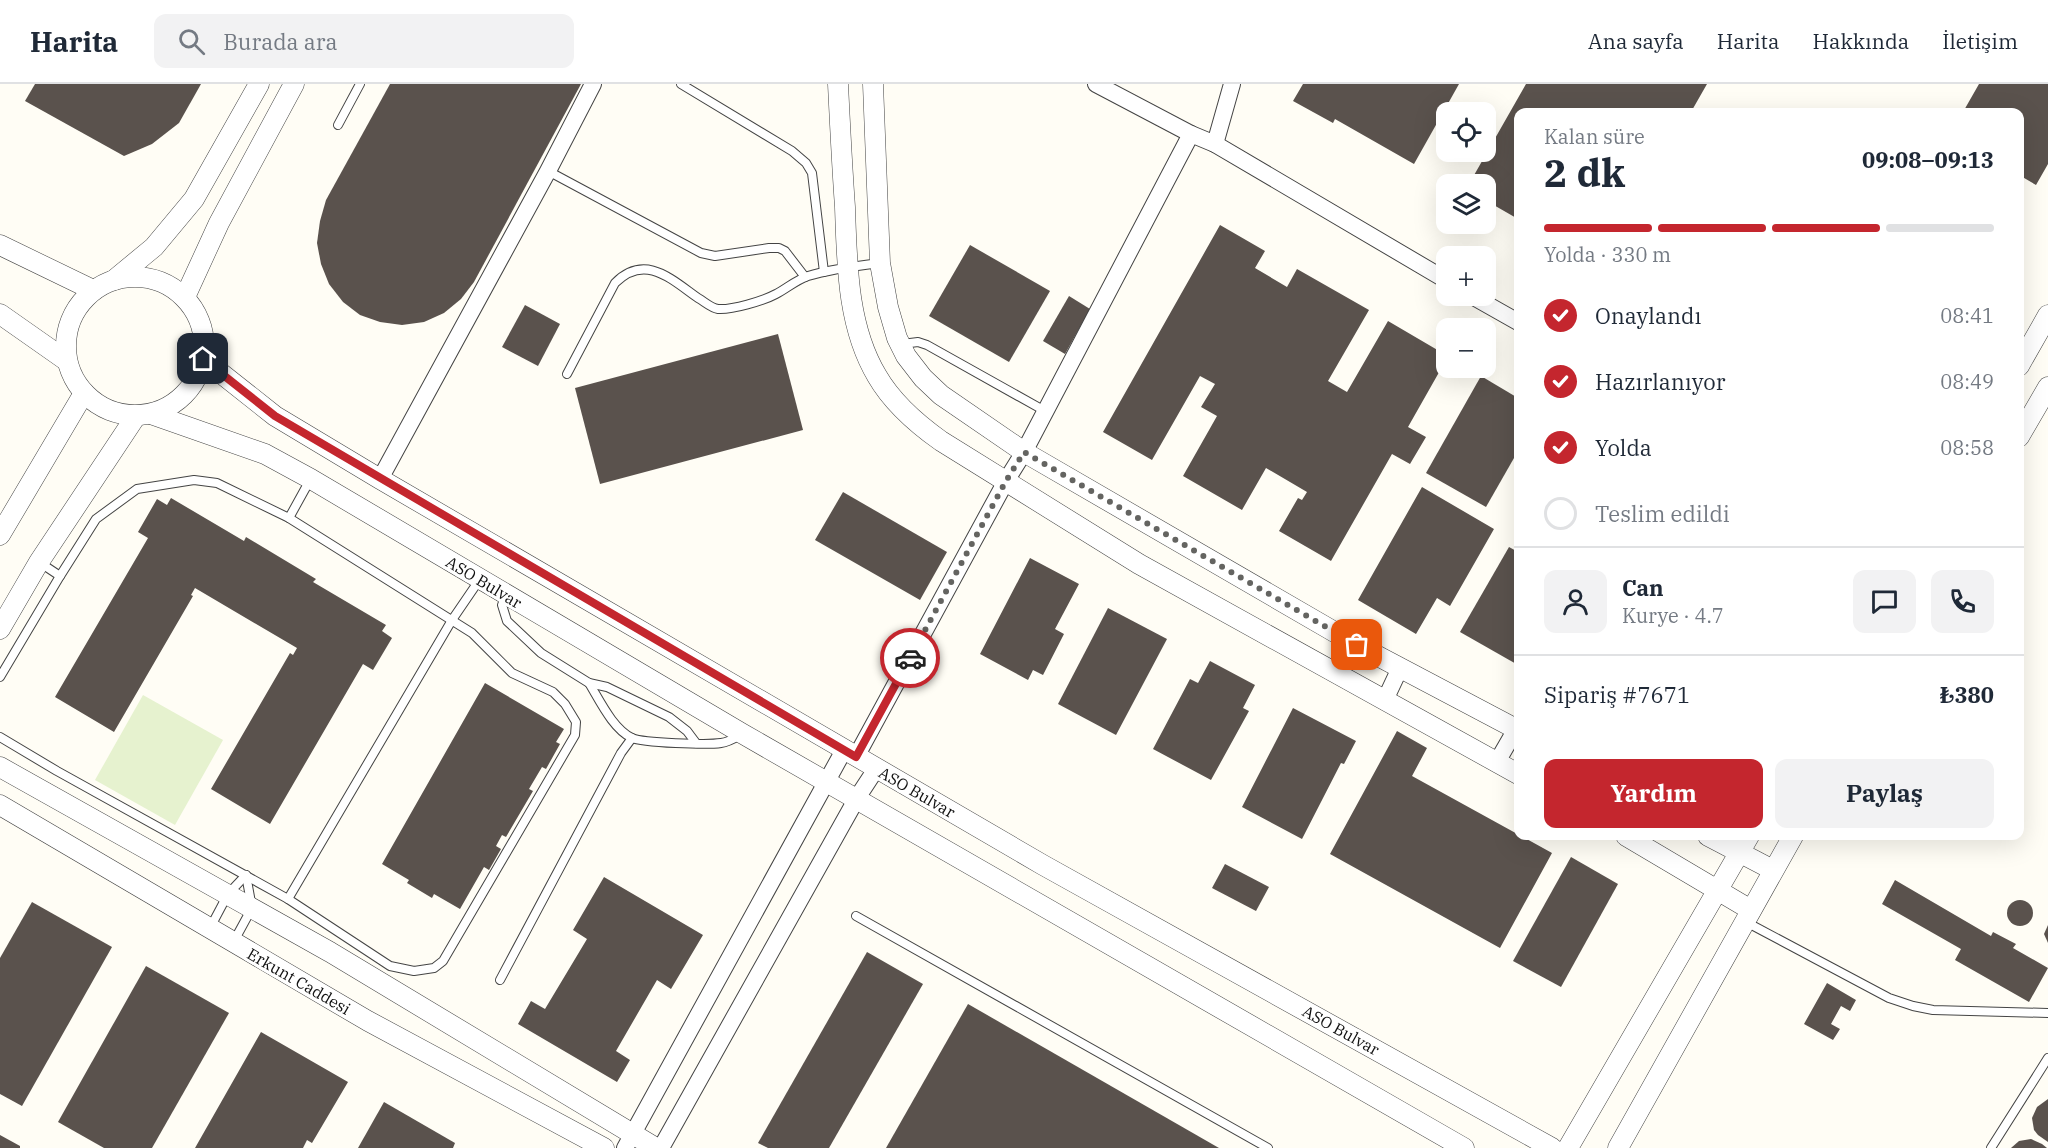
<!DOCTYPE html>
<html lang="tr">
<meta charset="utf-8">
<style>
:root{--surface:#fff;--page:#f2f2f3;--text:#1f2937;--muted:#747a83;--line:#e0e1e3;--accent:#c4262e}
body{margin:0;font-family:"IBM Plex Serif",serif;background:var(--page);color:var(--text);height:100vh;display:flex;flex-direction:column;font-size:22px;white-space:nowrap}
*{box-sizing:border-box;margin:0}
p{font-size:20px;color:var(--muted)}
.icon{flex:none;width:33px;height:33px;fill:none;stroke:currentColor;stroke-width:2;stroke-linecap:round;stroke-linejoin:round}
.map{position:relative;flex:1;overflow:hidden}
.drawer{position:absolute;left:1514px;top:24px;width:510px;height:732px;display:flex;flex-direction:column;background:var(--surface);border-radius:12px;box-shadow:0 6px 24px #0002}
.drawer>*{flex:none}
.tools{position:absolute;left:1436px;top:18px;display:grid;gap:12px}
.tools a{display:grid;place-items:center;width:60px;height:60px;border-radius:12px;background:var(--surface);box-shadow:0 6px 24px #0002;font-size:30px}
.pin{position:absolute;display:grid;place-items:center;width:51px;height:51px;color:#fff;margin:-26px;border-radius:12px;box-shadow:0 3px 9px #0006}
.courier{position:absolute;display:grid;place-items:center;width:60px;height:60px;margin:-30px;border:4px solid #c4262e;border-radius:50%;background:#fff;color:#222;box-shadow:0 2px 8px #0007}
.overview em{font-style:normal;font-weight:700}
.overview div{display:flex;flex-direction:column-reverse}
.overview{display:flex;align-items:center;justify-content:space-between;height:102px;padding:0 30px}
h1{font-size:39px;font-weight:700;line-height:45px}
.bar{display:grid;grid-template-columns:repeat(4,1fr);gap:9px 6px;align-content:center;height:72px;padding:0 30px}
.bar i{height:8px;border-radius:4px;background:var(--line)}
.bar .on{background:var(--accent)}
.bar p{grid-column:span 4}
.line{display:flex;align-items:center;gap:15px;padding:0 30px;border-top:2px solid var(--line)}
.line div{flex:1}
.round{display:grid;place-items:center;flex:none;width:63px;height:63px;border-radius:12px;background:var(--page)}
ol{padding:0 30px;list-style:none}
li{display:flex;align-items:center;gap:18px;height:66px}
li p{margin-inline-start:auto}
li .icon{padding:6px;border-radius:50%;background:var(--accent);color:#fff;stroke-width:4}
li:last-child{color:var(--muted)}
li i{width:33px;height:33px;border:3px solid var(--line);border-radius:50%}
.button{display:flex;gap:12px;margin-top:auto;padding:12px 30px}
.button a{flex:1;height:69px;border-radius:12px;background:var(--accent);color:#fff;font-size:24px;font-weight:700;line-height:69px;text-align:center}
.button a+a{background:var(--page);color:var(--text)}
header{display:flex;align-items:center;gap:36px;box-sizing:border-box;height:84px;padding:0 30px;background:var(--surface);border-bottom:2px solid var(--line)}
header strong{font-size:28px}
nav{display:flex;gap:33px;margin-inline-start:auto;font-size:21px}
.search{width:420px;height:54px;background:var(--page);display:flex;align-items:center;gap:15px;box-sizing:border-box;padding:0 21px;border-radius:12px;color:var(--muted);font-size:22px}
.map>svg:first-child{display:block}
</style>
<header>
<strong>Harita</strong>
<div class="search"><svg class="icon" aria-label="search" viewBox="0 0 24 24"><circle cx="10" cy="10" r="6"/><path d="M15 15l6 6"/></svg>Burada ara</div>
<nav><a>Ana sayfa</a><a>Harita</a><a>Hakkında</a><a>İletişim</a></nav>
</header>
<div class="map">
<svg width="2048" height="1064" viewBox="0 0 2048 1064">
<rect width="100%" height="100%" fill="#fffdf5"/>
<path fill="#e6f2cf" d="M143 611 223 656 175 741 95 696Z"/>
<g fill="#5a524d">
<path d="M35 0H201L179 39 152 60 124 72 25 17Z"/>
<path d="M390 0H581L474 198 461 215 444 229 424 238 402 241 380 238 360 231 343 218 329 200 321 180 317 159 320 137 326 116Z"/>
<path d="M1303 0H1459L1414 80 1335 35 1333 39 1293 17Z"/>
<path d="M1526 0H1707L1691 28H1518V135L1485 116V100H1469Z"/>
<path d="M1979 0H2048V80L2036 101 2019 91V28H1963Z"/>
<path d="M1220 141 1265 167 1255 184 1287 203 1297 185 1369 226 1328 297 1347 308 1388 237 1446 271V276L1408 343 1426 353 1410 380 1392 370 1331 477 1279 447 1298 414 1302 416 1307 408 1266 384 1242 426 1183 392 1217 332 1201 323 1215 300 1200 292 1152 376 1103 348Z"/>
<path d="M970 161 1050 207 1009 278 929 232Z"/>
<path d="M1069 212 1090 225 1065 270 1043 257Z"/>
<path d="M525 221 560 240 538 282 502 263Z"/>
<path d="M778 250 803 346 600 400 575 304Z"/>
<path d="M1481 292 1518 314V367L1486 423 1426 389Z"/>
<path d="M1422 403 1494 445 1450 522 1437 514 1416 550 1358 516Z"/>
<path d="M843 408 947 468 920 516 815 456Z"/>
<path d="M171 414 244 457 246 453 316 495 313 498 386 541 382 547 392 554 373 586 363 580 270 740 211 705 290 569 293 571 297 564 195 504 191 511 193 512 114 648 55 613 148 454 138 448 157 415 167 421Z"/>
<path d="M1509 463 1518 468V581L1460 548Z"/>
<path d="M1030 474 1079 500 1055 545 1064 550 1043 591 1033 586 1028 596 980 570Z"/>
<path d="M1108 524 1167 555 1116 651 1058 620Z"/>
<path d="M1210 577 1255 601 1243 624 1249 627 1211 696 1153 665 1190 595 1198 599Z"/>
<path d="M485 599 564 645 556 658 560 660 546 685 542 683 529 705 533 707 506 753 502 751 496 762 501 765 489 786 484 783 460 825 434 810 432 814 407 799 409 796 382 780Z"/>
<path d="M1293 624 1356 657 1344 680 1341 679 1302 755 1242 723Z"/>
<path d="M1397 647 1427 664 1412 692 1552 769 1500 864 1330 770Z"/>
<path d="M1571 773 1618 800 1561 903 1513 877Z"/>
<path d="M1225 780 1269 803 1256 827 1212 804Z"/>
<path d="M604 793 703 851 671 905 657 896 616 967 630 976 617 998 518 940 531 917 545 925 587 855 573 846Z"/>
<path d="M1895 796 1991 852 1993 848 2016 860 2013 864 2048 884 2029 918 1955 876 1961 865 1882 820Z"/>
<circle cx="2020" cy="829" r="13"/>
<path d="M32 818 112 863 22 1022 0 1010V874Z"/>
<path d="M2048 841V859L2044 850Z"/>
<path d="M867 868 923 900 829 1064H768L758 1059Z"/>
<path d="M146 882 229 929 152 1064H104L58 1038Z"/>
<path d="M1827 899 1856 916 1850 927 1841 922 1831 940 1840 945 1833 956 1804 940Z"/>
<path d="M968 920 1219 1064H886Z"/>
<path d="M261 948 348 998 312 1059 307 1056 303 1064H195Z"/>
<path d="M2048 1015V1058L2038 1051 2034 1046 2032 1034 2037 1023Z"/>
<path d="M384 1018 455 1059 453 1064H358Z"/>
<path d="M0 1051 20 1062V1064H0Z"/>
<path d="M2031 1055 2042 1060 2047 1064H2011L2019 1057Z"/>
</g>
<g fill="none" stroke-linecap="round" stroke-linejoin="round">
<g stroke="#444" stroke-width="10">
<g id="service">
<path d="M681 0 792 67 806 79 812 89 824 188"/>
<path d="M338 41 360 0"/>
<path d="M548 87 701 169 715 172 769 164H779L785 167 805 193"/>
<path d="M902 260 918 258 927 261 1045 327"/>
<path d="M567 290 615 199C645 169 671 195 698 214 705 218 711 224 718 225 732 226 763 217 776 210 786 205 796 196 808 192 831 185 856 182 880 179"/>
<path d="M39 478 60 492"/>
<path d="M506 511 502 521 507 537 541 569 589 599 607 603 669 633 687 647 696 659"/>
<path d="M0 593 60 492 96 435 137 405 194 396 217 399 289 434 310 396"/>
<path d="M589 599C600 617 613 645 632 654 643 659 708 661 721 659 729 658 735 654 742 650"/>
<path d="M0 653 57 687 288 815 390 882 414 887 434 884 443 877 575 651 576 638 565 620 553 608 512 589 472 549 289 434"/>
<path d="M288 815 452 536 480 495"/>
<path d="M856 832 1268 1064"/>
<path d="M1746 838 1889 914 1913 922 1933 926 2048 929"/>
<path d="M210 844 228 810 246 791"/>
<path d="M234 857 252 824 246 791"/>
<path d="M500 896 621 669 632 654"/>
<path d="M1991 1064 2048 974"/>
</g>
</g>
<g stroke="#444" stroke-width="18">
<g id="minor">
<path d="M1096 0 1191 50 1215 60 1446 196"/>
<path d="M1215 60 1232 0"/>
<path d="M1472 212 1518 238"/>
<path d="M380 395 548 87 593 0"/>
<path d="M1385 616 1400 584"/>
<path d="M856 673 1006 397 1024 368 1191 50"/>
<path d="M1497 678 1516 645"/>
<path d="M625 1064 844 666"/>
<path d="M661 1064 857 714 876 685"/>
</g>
</g>
<g stroke="#444" stroke-width="21">
<g id="tertiary">
<path d="M838 0C840 41 842 82 845 123 847 179 847 242 877 292 892 318 917 340 941 357L1139 480 1518 690"/>
<path d="M873 0 880 179 888 223 897 254 906 272 923 294 941 311 1024 368 1357 561 1518 646"/>
<path d="M0 161 93 206"/>
<circle cx="135" cy="262" r="69"/>
<path d="M114 196 154 163 194 115 259 0"/>
<path d="M185 213 219 139 294 0"/>
<path d="M0 230 67 277"/>
<path d="M203 275 275 332 380 395 1043 781 1552 1064"/>
<path d="M2019 282 2048 231"/>
<path d="M151 330 265 370 311 395 743 650 1464 1064"/>
<path d="M2019 353 2048 303"/>
<path d="M0 451 84 309"/>
<path d="M0 545 39 478 136 332"/>
<path d="M0 683 330 868 656 1064"/>
<path d="M0 721 368 937 604 1064"/>
<path d="M1626 752 1751 826"/>
<path d="M1708 752 1773 786"/>
<path d="M1568 1064 1749 752"/>
<path d="M1618 1064 1793 752"/>
</g>
</g>
<use href="#service" stroke="#fff" stroke-width="8"/>
<use href="#minor" stroke="#fff" stroke-width="16"/>
<use href="#tertiary" stroke="#fff" stroke-width="20"/>
</g>
<g fill="none" stroke-linecap="round" stroke-linejoin="round">
<path stroke="#646461" stroke-width="6" stroke-dasharray="0 10.8" d="M910 574 1006 397 1024 368 1357 561"/>
<path stroke="#c4262e" stroke-width="8" d="M203 275 275 332 856 673 910 574"/>
</g>
<g text-anchor="middle" stroke-width="6" stroke-linejoin="round" paint-order="stroke">
<g font-size="16" fill="#111" stroke="#fff">
<text transform="translate(484 498) rotate(31)" y="6">ASO Bulvar</text>
<text transform="translate(917 708) rotate(30)" y="6">ASO Bulvar</text>
<text transform="translate(299 897) rotate(30)" y="6">Erkunt Caddesi</text>
<text transform="translate(1341 946) rotate(29)" y="6">ASO Bulvar</text>
</g>
</g>
</svg>
<div class="tools">
<a><svg class="icon" aria-label="locate" viewBox="0 0 24 24"><circle cx="12" cy="12" r="6"/><path d="M12 2v4M12 18v4M2 12h4M18 12h4"/></svg></a>
<a><svg class="icon" aria-label="layers" viewBox="0 0 24 24"><path d="M12 4l9 5-9 5-9-5zM3 14l9 5 9-5"/></svg></a>
<a>+</a>
<a>−</a>
</div>
<div class="pin" style="left:1357px;top:561px;background:#ea580c"><svg class="icon" aria-label="bag" viewBox="0 0 24 24"><path d="M5 8h14l-1 12H6zM9 8a3 3 0 0 1 6 0"/></svg></div>
<div class="pin" style="left:203px;top:275px;background:#1f2937"><svg class="icon" aria-label="home" viewBox="0 0 24 24"><path d="M3 11l9-7 9 7M6 9v11h12V9"/></svg></div>
<div class="courier" style="left:910px;top:574px"><svg class="icon" aria-label="car" viewBox="0 0 24 24"><path d="M5 17H2v-5l4-1 3-4h7l3 4 3 1v5h-3M9 17h6M6 11h13"/><circle cx="7" cy="17" r="2"/><circle cx="17" cy="17" r="2"/></svg></div>
<section class="drawer">
<div class="overview"><div><h1>2 dk</h1><p>Kalan süre</p></div><em>09:08–09:13</em></div>
<div class="bar"><i class="on"></i><i class="on"></i><i class="on"></i><i></i><p>Yolda · 330 m</p></div>
<ol>
<li><svg class="icon" aria-label="check" viewBox="0 0 24 24"><path d="M5 12l5 5 9-10"/></svg>Onaylandı<p>08:41</p></li>
<li><svg class="icon" aria-label="check" viewBox="0 0 24 24"><path d="M5 12l5 5 9-10"/></svg>Hazırlanıyor<p>08:49</p></li>
<li><svg class="icon" aria-label="check" viewBox="0 0 24 24"><path d="M5 12l5 5 9-10"/></svg>Yolda<p>08:58</p></li>
<li><i></i>Teslim edildi</li>
</ol>
<div class="line" style="height:108px"><a class="round"><svg class="icon" aria-label="person" viewBox="0 0 24 24"><circle cx="12" cy="8" r="4"/><path d="M4 21q1-7 8-7t8 7"/></svg></a><div><b>Can</b><p>Kurye · 4.7</p></div><a class="round"><svg class="icon" aria-label="chat" viewBox="0 0 24 24"><path d="M4 5h16v11H9l-5 4z"/></svg></a><a class="round"><svg class="icon" aria-label="phone" viewBox="0 0 24 24"><path d="M5 4h4l2 5-3 2q2 4 5 5l2-3 5 2v4C11 20 4 13 5 4z"/></svg></a></div>
<div class="line" style="height:78px"><div>Sipariş #7671</div><b>₺380</b></div>
<div class="button"><a>Yardım</a><a>Paylaş</a></div>
</section>
</div>
